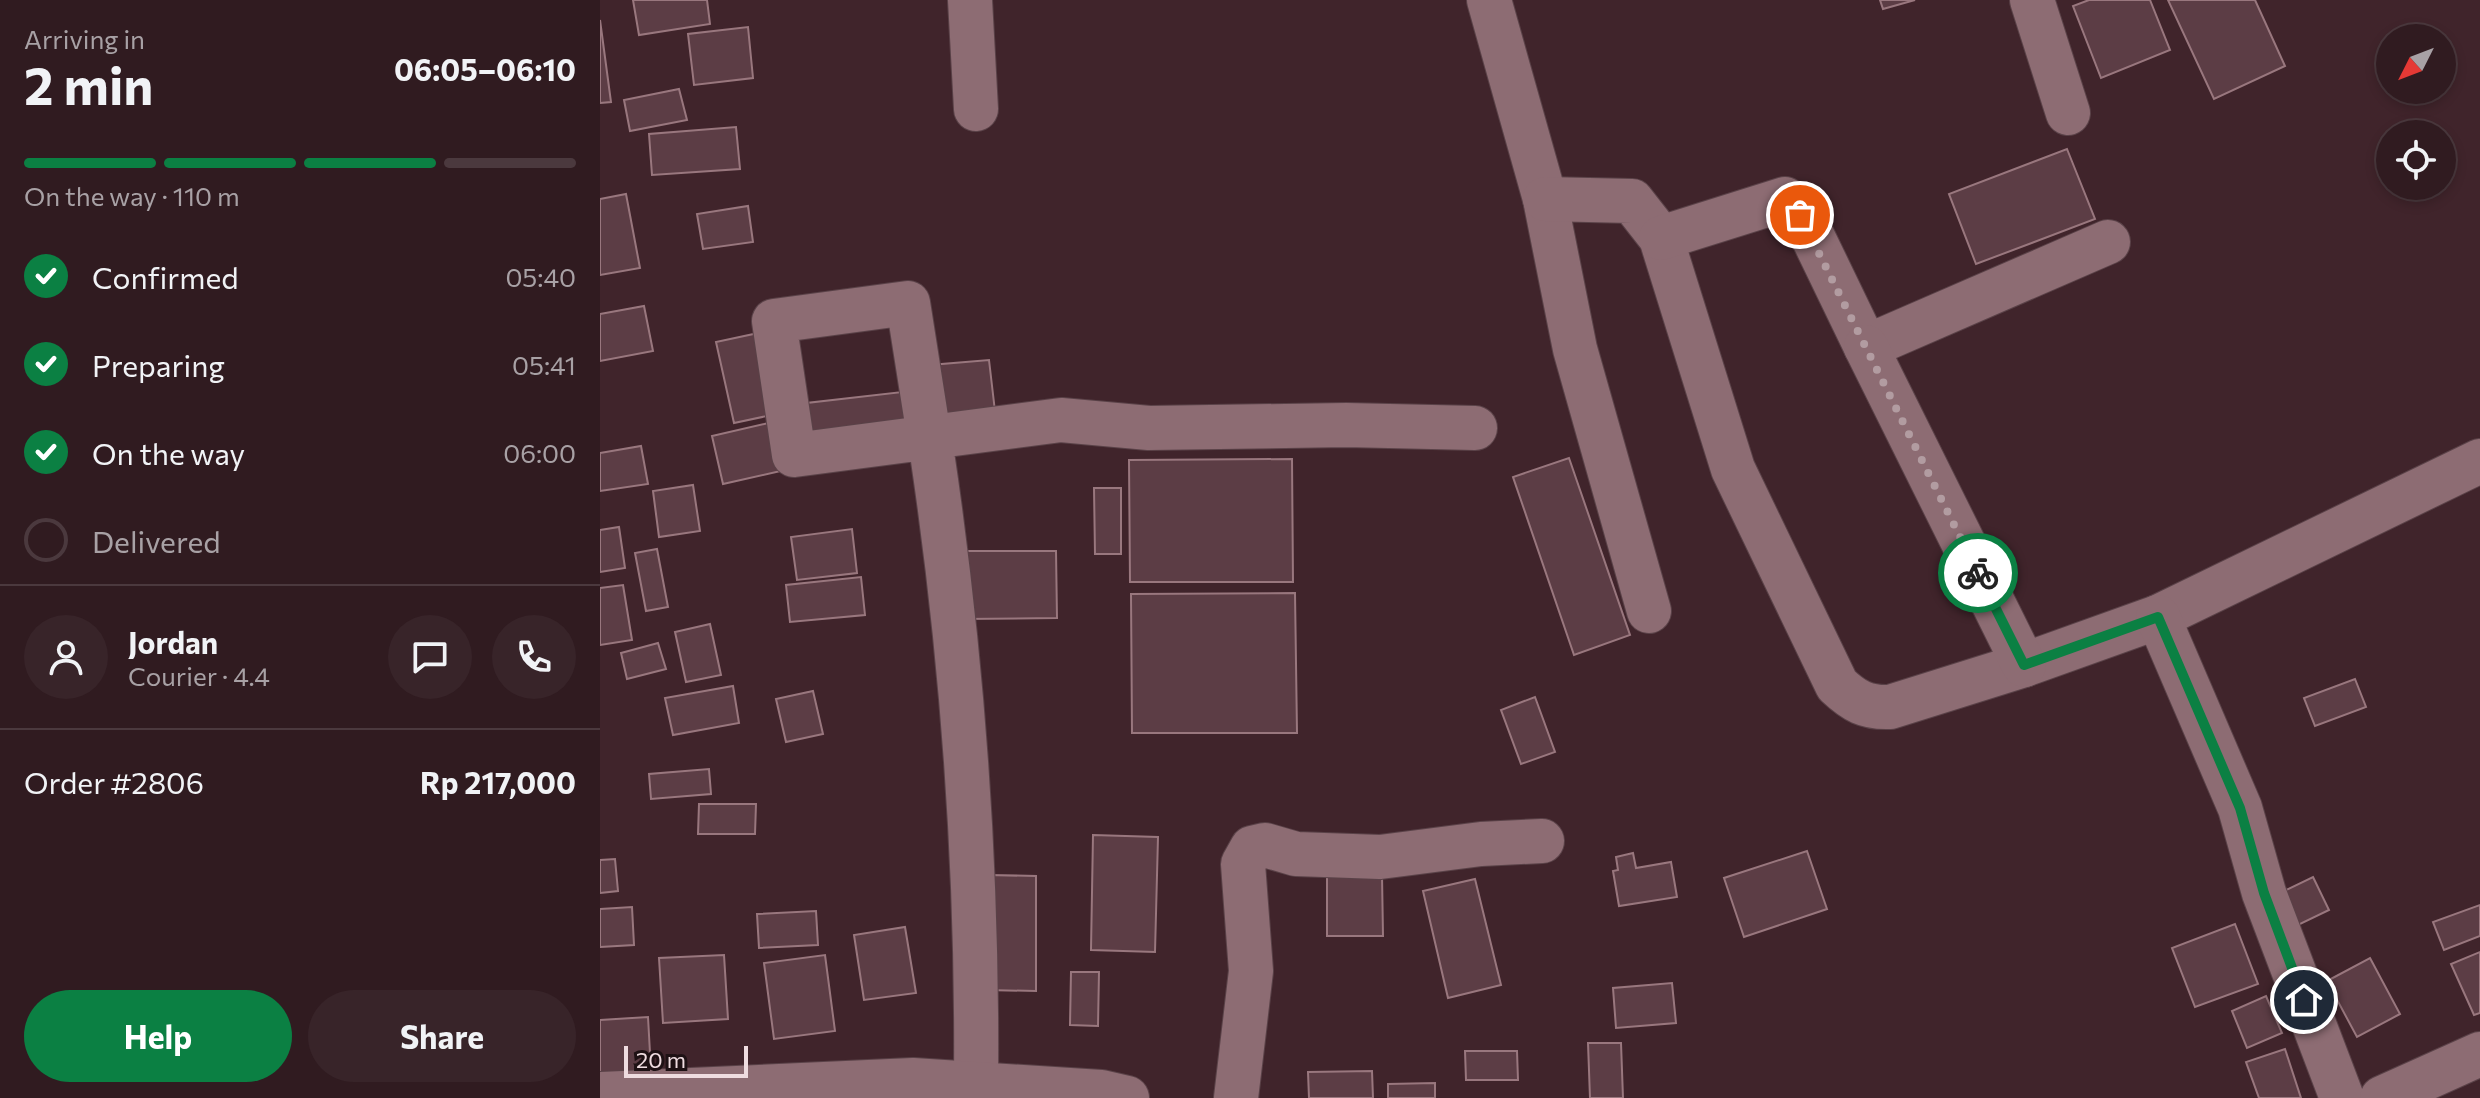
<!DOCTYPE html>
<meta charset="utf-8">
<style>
:root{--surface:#301b20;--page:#382429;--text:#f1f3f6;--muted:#a8a1a5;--line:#4b393e;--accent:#0b8043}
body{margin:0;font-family:Commissioner,sans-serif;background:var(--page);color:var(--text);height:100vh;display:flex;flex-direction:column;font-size:30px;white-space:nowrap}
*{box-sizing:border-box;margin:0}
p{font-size:26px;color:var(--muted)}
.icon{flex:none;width:44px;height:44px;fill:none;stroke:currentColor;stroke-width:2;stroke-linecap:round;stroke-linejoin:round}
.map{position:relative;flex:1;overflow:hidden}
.details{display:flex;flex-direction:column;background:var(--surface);width:600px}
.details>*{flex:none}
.needle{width:52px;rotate:228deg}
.fabs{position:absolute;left:1776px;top:24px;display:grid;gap:16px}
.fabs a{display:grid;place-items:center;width:80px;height:80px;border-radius:50%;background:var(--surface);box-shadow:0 4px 12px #0003,0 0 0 2px var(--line);font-size:40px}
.scale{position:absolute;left:24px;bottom:20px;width:124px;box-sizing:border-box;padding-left:8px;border:4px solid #efdce0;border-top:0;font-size:22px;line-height:28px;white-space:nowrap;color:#efdce0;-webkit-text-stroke:6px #1e1114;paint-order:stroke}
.pin{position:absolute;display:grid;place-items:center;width:68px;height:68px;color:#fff;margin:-34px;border:4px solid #fff;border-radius:50%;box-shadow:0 2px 8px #0007}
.courier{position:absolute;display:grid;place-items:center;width:80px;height:80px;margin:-40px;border:6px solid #0b8043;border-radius:50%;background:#fff;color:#222;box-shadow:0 2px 10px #0007}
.overview em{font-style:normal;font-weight:700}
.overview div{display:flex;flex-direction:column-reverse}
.overview{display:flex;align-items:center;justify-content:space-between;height:136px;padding:0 24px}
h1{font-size:52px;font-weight:700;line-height:60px}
.bar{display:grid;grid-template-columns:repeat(4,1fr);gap:12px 8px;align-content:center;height:96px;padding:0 24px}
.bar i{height:10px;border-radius:6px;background:var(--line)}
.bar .on{background:var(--accent)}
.bar p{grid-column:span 4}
.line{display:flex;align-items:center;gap:20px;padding:0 24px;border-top:2px solid var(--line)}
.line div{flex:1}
.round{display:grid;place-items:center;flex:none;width:84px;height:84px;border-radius:42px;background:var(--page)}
ol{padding:0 24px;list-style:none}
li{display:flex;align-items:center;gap:24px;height:88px}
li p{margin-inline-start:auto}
li .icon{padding:8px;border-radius:50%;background:var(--accent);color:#fff;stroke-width:4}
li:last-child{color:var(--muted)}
li i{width:44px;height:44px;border:4px solid var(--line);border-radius:50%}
.button{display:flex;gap:16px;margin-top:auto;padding:16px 24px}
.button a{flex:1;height:92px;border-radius:48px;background:var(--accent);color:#fff;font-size:32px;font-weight:700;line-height:92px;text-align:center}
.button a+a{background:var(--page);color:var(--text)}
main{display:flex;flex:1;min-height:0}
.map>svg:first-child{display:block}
</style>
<main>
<section class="details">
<div class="overview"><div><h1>2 min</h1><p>Arriving in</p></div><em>06:05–06:10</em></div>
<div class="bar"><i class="on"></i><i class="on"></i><i class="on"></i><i></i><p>On the way · 110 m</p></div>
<ol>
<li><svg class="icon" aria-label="check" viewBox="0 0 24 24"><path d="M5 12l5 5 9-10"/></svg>Confirmed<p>05:40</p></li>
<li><svg class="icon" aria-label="check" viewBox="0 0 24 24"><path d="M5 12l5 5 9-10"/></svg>Preparing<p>05:41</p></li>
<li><svg class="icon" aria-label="check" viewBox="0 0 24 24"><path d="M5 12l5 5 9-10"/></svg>On the way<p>06:00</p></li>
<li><i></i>Delivered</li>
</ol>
<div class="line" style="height:144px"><a class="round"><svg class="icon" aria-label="person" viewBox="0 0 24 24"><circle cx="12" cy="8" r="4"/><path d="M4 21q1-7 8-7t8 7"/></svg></a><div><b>Jordan</b><p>Courier · 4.4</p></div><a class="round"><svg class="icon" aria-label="chat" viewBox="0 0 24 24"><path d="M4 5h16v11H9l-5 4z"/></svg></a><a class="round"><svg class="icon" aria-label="phone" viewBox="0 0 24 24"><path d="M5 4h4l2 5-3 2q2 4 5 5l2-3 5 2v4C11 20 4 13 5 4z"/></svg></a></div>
<div class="line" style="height:104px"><div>Order #2806</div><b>Rp 217,000</b></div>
<div class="button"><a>Help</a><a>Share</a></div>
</section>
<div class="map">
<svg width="1880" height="1098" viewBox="0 0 1880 1098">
<rect width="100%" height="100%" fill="#40242b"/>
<g fill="#5c3d45" stroke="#99777e" stroke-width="2">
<path d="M33 0H107L110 24 39 35Z"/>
<path d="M1280 0H1315L1283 9Z"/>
<path d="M1489 0H1550L1570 50 1501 78 1473 6Z"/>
<path d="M1568 0H1655L1685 66 1614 99Z"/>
<path d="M0 20 11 102 0 103Z"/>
<path d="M148 27 153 78 94 85 88 34Z"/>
<path d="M79 89 87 120 30 131 24 100Z"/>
<path d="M136 127 140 169 52 175 49 134Z"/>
<path d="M1467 149 1495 219 1376 264 1349 194Z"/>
<path d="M26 194 40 268 0 275V199Z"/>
<path d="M148 206 153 242 103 249 97 214Z"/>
<path d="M44 306 53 351 0 361V314Z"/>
<path d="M163 332 181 413 134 423 116 342Z"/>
<path d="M389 360 396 420 336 426 330 365Z"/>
<path d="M302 392 307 432 203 443 198 404Z"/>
<path d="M173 422 185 470 123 484 112 436Z"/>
<path d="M41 446 48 484 0 491V453Z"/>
<path d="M969 458 1030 635 974 655 913 477Z"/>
<path d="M692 459 693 582H530L529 460Z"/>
<path d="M93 485 100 531 59 537 53 491Z"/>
<path d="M494 488H521V554H495Z"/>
<path d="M19 527 25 568 0 572V530Z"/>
<path d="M252 529 257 573 197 580 191 537Z"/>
<path d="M57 549 68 607 46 611 35 553Z"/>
<path d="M360 551H456L457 618 362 619Z"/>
<path d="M261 577 265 615 190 622 186 585Z"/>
<path d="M23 585 32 640 0 645V588Z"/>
<path d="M695 593 697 733H532L531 594Z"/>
<path d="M110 624 121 675 86 682 75 632Z"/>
<path d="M58 643 66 669 27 679 21 653Z"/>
<path d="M1755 679 1766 707 1715 726 1704 698Z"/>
<path d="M133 686 139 723 73 735 65 698Z"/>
<path d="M213 691 223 734 186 742 176 699Z"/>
<path d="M935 697 955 752 921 764 901 710Z"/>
<path d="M109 769 111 794 51 799 49 774Z"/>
<path d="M99 804H156L155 834H98Z"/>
<path d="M493 835 558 837 555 952 491 950Z"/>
<path d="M1207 851 1227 909 1144 937 1124 878Z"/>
<path d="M1033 853 1036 868 1071 862 1077 897 1019 906 1013 871 1018 870 1016 857Z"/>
<path d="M15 859 18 891 0 893V860Z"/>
<path d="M388 875 436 876V991L387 990Z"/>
<path d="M782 875 783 936H727V876Z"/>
<path d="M1713 877 1729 910 1698 925 1682 892Z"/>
<path d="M875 879 901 985 848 998 823 891Z"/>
<path d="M1880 905V936L1844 950 1833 922Z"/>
<path d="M32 907 34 945 0 947V909Z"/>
<path d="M216 911 218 945 159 948 157 914Z"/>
<path d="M1635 924 1658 984 1595 1007 1572 948Z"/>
<path d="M305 927 316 993 264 1000 254 935Z"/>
<path d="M1880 952V1013L1874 1015 1851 964Z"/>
<path d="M124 955 128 1019 63 1023 59 958Z"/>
<path d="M225 955 235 1031 174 1039 164 963Z"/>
<path d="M1770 958 1800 1014 1757 1037 1727 981Z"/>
<path d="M471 972H499L498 1026 470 1025Z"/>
<path d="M1072 983 1076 1023 1016 1028 1013 988Z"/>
<path d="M1666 996 1682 1033 1647 1048 1632 1011Z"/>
<path d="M48 1017 51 1071 0 1073V1020Z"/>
<path d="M988 1043H1021L1023 1098H990Z"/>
<path d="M1685 1049 1701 1098H1659L1646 1062Z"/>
<path d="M865 1051H917L918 1080H866Z"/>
<path d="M772 1071 773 1098H709L708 1072Z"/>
<path d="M835 1083V1098H788V1084Z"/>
</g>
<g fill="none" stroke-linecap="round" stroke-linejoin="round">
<g stroke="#5a4248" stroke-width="46">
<g id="minor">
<path d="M370 0 376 109"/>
<path d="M889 0 945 199 975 349 1049 611"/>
<path d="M1432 0 1468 113"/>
<path d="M945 199 1032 201 1061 238 1133 469 1237 685C1254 701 1266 708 1290 707L1424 665 1558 617 1880 461"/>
<path d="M1061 238 1185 199 1209 229 1266 347 1508 242"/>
<path d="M1266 347 1424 665"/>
<path d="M1558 617 1640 808 1664 893 1742 1098"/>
<path d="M376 1084C378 873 363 661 332 453L329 436 308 303 174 321 194 455 461 420 549 428 746 425 875 428"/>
<path d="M0 1094 313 1080 501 1092 527 1098"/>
<path d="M636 1098 651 971 643 864 652 848 665 845 696 854 780 857 881 844 942 841"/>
<path d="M1782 1098 1880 1054"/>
</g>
</g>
<use href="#minor" stroke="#8d6c73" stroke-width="44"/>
</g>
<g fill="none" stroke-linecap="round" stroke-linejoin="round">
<path stroke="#b29ca1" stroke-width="8" stroke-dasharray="0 14.4" d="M1200 215 1378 573"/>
<path stroke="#0b8043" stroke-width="10" d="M1378 573 1424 665 1558 617 1640 808 1664 893 1704 1000"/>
</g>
</svg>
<div class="fabs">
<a><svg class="needle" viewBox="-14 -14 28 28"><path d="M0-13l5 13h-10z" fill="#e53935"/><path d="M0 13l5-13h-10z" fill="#a8a1a5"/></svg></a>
<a><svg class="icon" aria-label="locate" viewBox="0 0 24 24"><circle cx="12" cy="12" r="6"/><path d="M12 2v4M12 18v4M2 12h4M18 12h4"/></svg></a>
</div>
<div class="scale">20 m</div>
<div class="pin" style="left:1200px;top:215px;background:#ea580c"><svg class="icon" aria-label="bag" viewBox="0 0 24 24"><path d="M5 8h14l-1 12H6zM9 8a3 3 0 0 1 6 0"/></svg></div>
<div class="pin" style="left:1704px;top:1000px;background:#1f2937"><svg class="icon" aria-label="home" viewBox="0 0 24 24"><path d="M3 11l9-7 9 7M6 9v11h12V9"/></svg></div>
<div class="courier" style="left:1378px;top:573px"><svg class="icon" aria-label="bike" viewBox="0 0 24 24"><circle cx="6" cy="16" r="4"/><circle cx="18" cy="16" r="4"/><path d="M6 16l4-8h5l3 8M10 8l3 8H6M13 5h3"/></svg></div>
</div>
</main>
